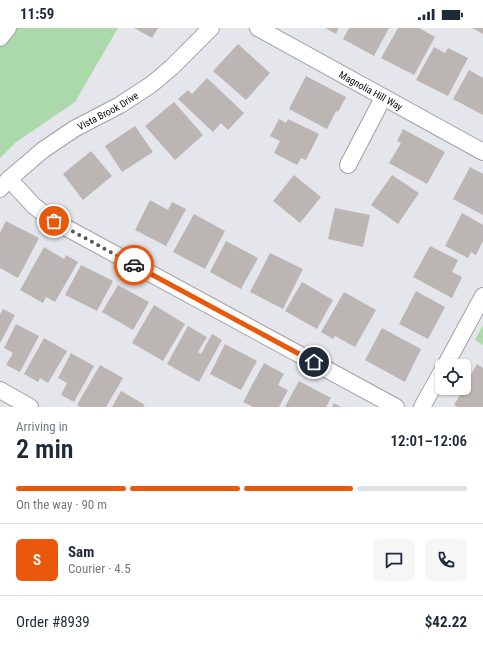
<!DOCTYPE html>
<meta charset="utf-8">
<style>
:root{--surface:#fff;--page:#f6f6f7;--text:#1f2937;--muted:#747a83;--line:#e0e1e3;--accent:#ea580c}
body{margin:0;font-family:"Roboto Condensed",sans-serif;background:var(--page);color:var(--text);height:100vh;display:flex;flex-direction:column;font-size:15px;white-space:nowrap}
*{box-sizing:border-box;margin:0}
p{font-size:13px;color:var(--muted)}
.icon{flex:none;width:22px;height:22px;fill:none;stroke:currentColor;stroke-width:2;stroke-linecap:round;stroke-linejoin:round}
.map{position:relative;height:379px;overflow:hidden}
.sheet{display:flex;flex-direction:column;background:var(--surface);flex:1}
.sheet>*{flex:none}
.buttons{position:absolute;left:435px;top:331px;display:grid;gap:8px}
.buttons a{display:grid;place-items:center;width:36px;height:36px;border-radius:6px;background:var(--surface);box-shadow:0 1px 3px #0004;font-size:20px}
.pin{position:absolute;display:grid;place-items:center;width:34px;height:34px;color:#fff;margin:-17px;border:2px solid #fff;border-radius:50%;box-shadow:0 1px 4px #0007}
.courier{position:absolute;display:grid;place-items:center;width:40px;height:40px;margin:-20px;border:3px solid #ea580c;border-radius:50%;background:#fff;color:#222;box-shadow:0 1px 5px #0007}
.head em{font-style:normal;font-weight:600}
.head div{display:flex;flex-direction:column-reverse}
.head{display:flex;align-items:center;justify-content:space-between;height:68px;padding:0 16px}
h1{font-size:26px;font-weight:600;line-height:30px}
.bar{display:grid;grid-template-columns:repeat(4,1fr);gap:6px 4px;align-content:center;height:48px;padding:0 16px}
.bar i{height:5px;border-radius:3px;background:var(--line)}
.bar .on{background:var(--accent)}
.bar p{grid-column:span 4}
.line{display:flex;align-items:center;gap:10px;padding:0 16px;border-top:1px solid var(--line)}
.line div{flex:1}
.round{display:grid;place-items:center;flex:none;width:42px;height:42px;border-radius:6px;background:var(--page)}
.status{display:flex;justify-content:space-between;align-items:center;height:28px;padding:0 20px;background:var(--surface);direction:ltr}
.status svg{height:11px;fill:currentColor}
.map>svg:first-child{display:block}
</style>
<div class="status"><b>11:59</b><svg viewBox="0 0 49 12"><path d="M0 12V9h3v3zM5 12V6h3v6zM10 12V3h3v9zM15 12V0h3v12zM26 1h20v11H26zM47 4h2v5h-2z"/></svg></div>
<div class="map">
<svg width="483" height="379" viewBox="0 0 483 379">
<rect width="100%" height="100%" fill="#e5e6eb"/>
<g fill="#acd9ac">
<path d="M0 0H118L75 74 15 115 0 130Z"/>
<path d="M483 297V317L475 312Z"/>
</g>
<g fill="#bbb6b3">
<path d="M134 0H158L152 10Z"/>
<path d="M325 0H339L336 6Z"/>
<path d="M349 0H389L374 28 343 11Z"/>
<path d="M398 0H419L435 9 414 47 381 30Z"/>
<path d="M472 0H483V6Z"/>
<path d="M238 16 270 45 246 72 213 43Z"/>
<path d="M434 19 445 25 448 20 468 30 448 68 416 52Z"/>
<path d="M469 42 483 50V87L453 71Z"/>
<path d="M306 48 346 69 338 84 336 83 327 101 289 81Z"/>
<path d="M207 50 244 85 228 102 221 95 213 104 178 71 188 62 192 66Z"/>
<path d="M174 74 203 107 175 132 145 98Z"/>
<path d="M279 91 286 95 288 91 319 106 306 132 301 130 297 137 274 125 280 113 270 108Z"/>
<path d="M135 98 153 124 122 144 105 118Z"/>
<path d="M403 101 445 124 427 156 389 135 401 115 397 113Z"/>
<path d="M91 123 112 148 83 172 63 146Z"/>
<path d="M470 139 483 146V187L453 171Z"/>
<path d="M294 147 321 169 300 195 273 173Z"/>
<path d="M392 147 419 165 398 196 371 177Z"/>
<path d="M150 172 168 182 172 174 186 181 166 218 135 202Z"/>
<path d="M335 180 370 187 363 219 328 211Z"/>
<path d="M462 185 483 197V213L476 227 471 224 468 230 445 218Z"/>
<path d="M194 186 225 203 205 241 173 224Z"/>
<path d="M6 193 39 210 18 250 0 240V205Z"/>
<path d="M226 213 258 230 241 261 210 244Z"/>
<path d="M430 218 458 232 452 244 462 249 452 270 413 249Z"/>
<path d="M44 219 64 231 66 227 78 234 55 274 46 269 43 275 20 262Z"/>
<path d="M270 225 303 241 283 281 250 264Z"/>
<path d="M81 237 113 253 97 283 65 267Z"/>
<path d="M302 254 333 272 317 301 285 283Z"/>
<path d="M118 257 149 274 133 302 102 284Z"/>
<path d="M416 263 445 279 428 311 399 296Z"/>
<path d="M344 264 376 282 355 319 335 308 333 311 321 304Z"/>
<path d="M154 277 185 296 163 333 132 315Z"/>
<path d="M3 281 15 287 0 315V286Z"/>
<path d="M16 296 39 308 20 344 6 337 13 325 4 320Z"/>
<path d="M188 298 207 309 198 324 201 326 212 306 222 312 199 354 167 336Z"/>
<path d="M382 300 421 321 405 354 365 332Z"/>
<path d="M44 310 67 323 48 355 40 350 38 354 24 346Z"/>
<path d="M225 316 257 333 241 362 210 346Z"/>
<path d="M71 325 94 338 74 374 61 367 67 355 58 350Z"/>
<path d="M264 335 284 346 278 357 288 362 279 379H253L243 374Z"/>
<path d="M477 336 483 340V379H458L454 377Z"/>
<path d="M100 337 123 350 106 379H80L77 377Z"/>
<path d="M299 353 331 370 326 379H285Z"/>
<path d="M121 363 145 377 143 379H112Z"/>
<path d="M334 375 341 379H332Z"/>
</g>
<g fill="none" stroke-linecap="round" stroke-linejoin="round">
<g stroke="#9fa0a4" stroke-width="18">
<g id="street">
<path id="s1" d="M258 0 483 124"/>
<path d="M0 10 8 0"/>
<path d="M348 137 383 70"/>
<path d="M9 151 34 178 54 193 396 379"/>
<path id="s2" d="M0 161 9 151 43 122 74 101 120 77 152 56 172 39 211 0"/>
<path d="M445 338 483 268"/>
<path d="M0 362 30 379"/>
<path d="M422 379 442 343"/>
</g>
</g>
<use href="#street" stroke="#fff" stroke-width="16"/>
</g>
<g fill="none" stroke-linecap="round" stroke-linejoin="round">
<path stroke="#57585b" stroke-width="4" stroke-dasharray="0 7.2" d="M54 193 134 237"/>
<path stroke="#ea580c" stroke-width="5" d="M134 237 314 334"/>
</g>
<g text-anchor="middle" stroke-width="3.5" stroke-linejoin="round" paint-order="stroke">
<g font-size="10" fill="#0b0c0d" stroke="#fff">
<text dy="4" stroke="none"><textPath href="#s1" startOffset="129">Magnolia Hill Way</textPath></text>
<text dy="4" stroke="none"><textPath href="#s2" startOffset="134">Vista Brook Drive</textPath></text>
</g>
</g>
</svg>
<div class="buttons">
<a><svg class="icon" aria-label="locate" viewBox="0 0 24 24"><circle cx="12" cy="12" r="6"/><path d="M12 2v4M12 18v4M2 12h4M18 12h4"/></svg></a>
</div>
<div class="pin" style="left:54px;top:193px;background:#ea580c"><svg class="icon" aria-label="bag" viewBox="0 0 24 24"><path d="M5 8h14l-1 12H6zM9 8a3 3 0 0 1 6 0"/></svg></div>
<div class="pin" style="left:314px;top:334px;background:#1f2937"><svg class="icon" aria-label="home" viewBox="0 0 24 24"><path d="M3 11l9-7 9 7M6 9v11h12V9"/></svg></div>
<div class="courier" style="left:134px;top:237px"><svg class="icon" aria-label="car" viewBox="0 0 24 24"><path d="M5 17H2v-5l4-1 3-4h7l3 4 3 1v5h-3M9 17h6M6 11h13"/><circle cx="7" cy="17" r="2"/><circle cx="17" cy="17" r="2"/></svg></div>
</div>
<section class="sheet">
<div class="head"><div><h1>2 min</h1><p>Arriving in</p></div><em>12:01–12:06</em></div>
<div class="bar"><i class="on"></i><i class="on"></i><i class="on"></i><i></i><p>On the way · 90 m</p></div>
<div class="line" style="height:72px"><b class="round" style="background:var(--accent);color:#fff">S</b><div><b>Sam</b><p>Courier · 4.5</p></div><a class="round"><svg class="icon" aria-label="chat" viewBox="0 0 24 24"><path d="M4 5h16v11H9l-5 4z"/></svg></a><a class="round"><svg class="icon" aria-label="phone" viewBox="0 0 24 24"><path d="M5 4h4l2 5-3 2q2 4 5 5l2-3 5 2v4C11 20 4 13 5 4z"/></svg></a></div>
<div class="line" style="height:52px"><div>Order #8939</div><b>$42.22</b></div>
</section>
